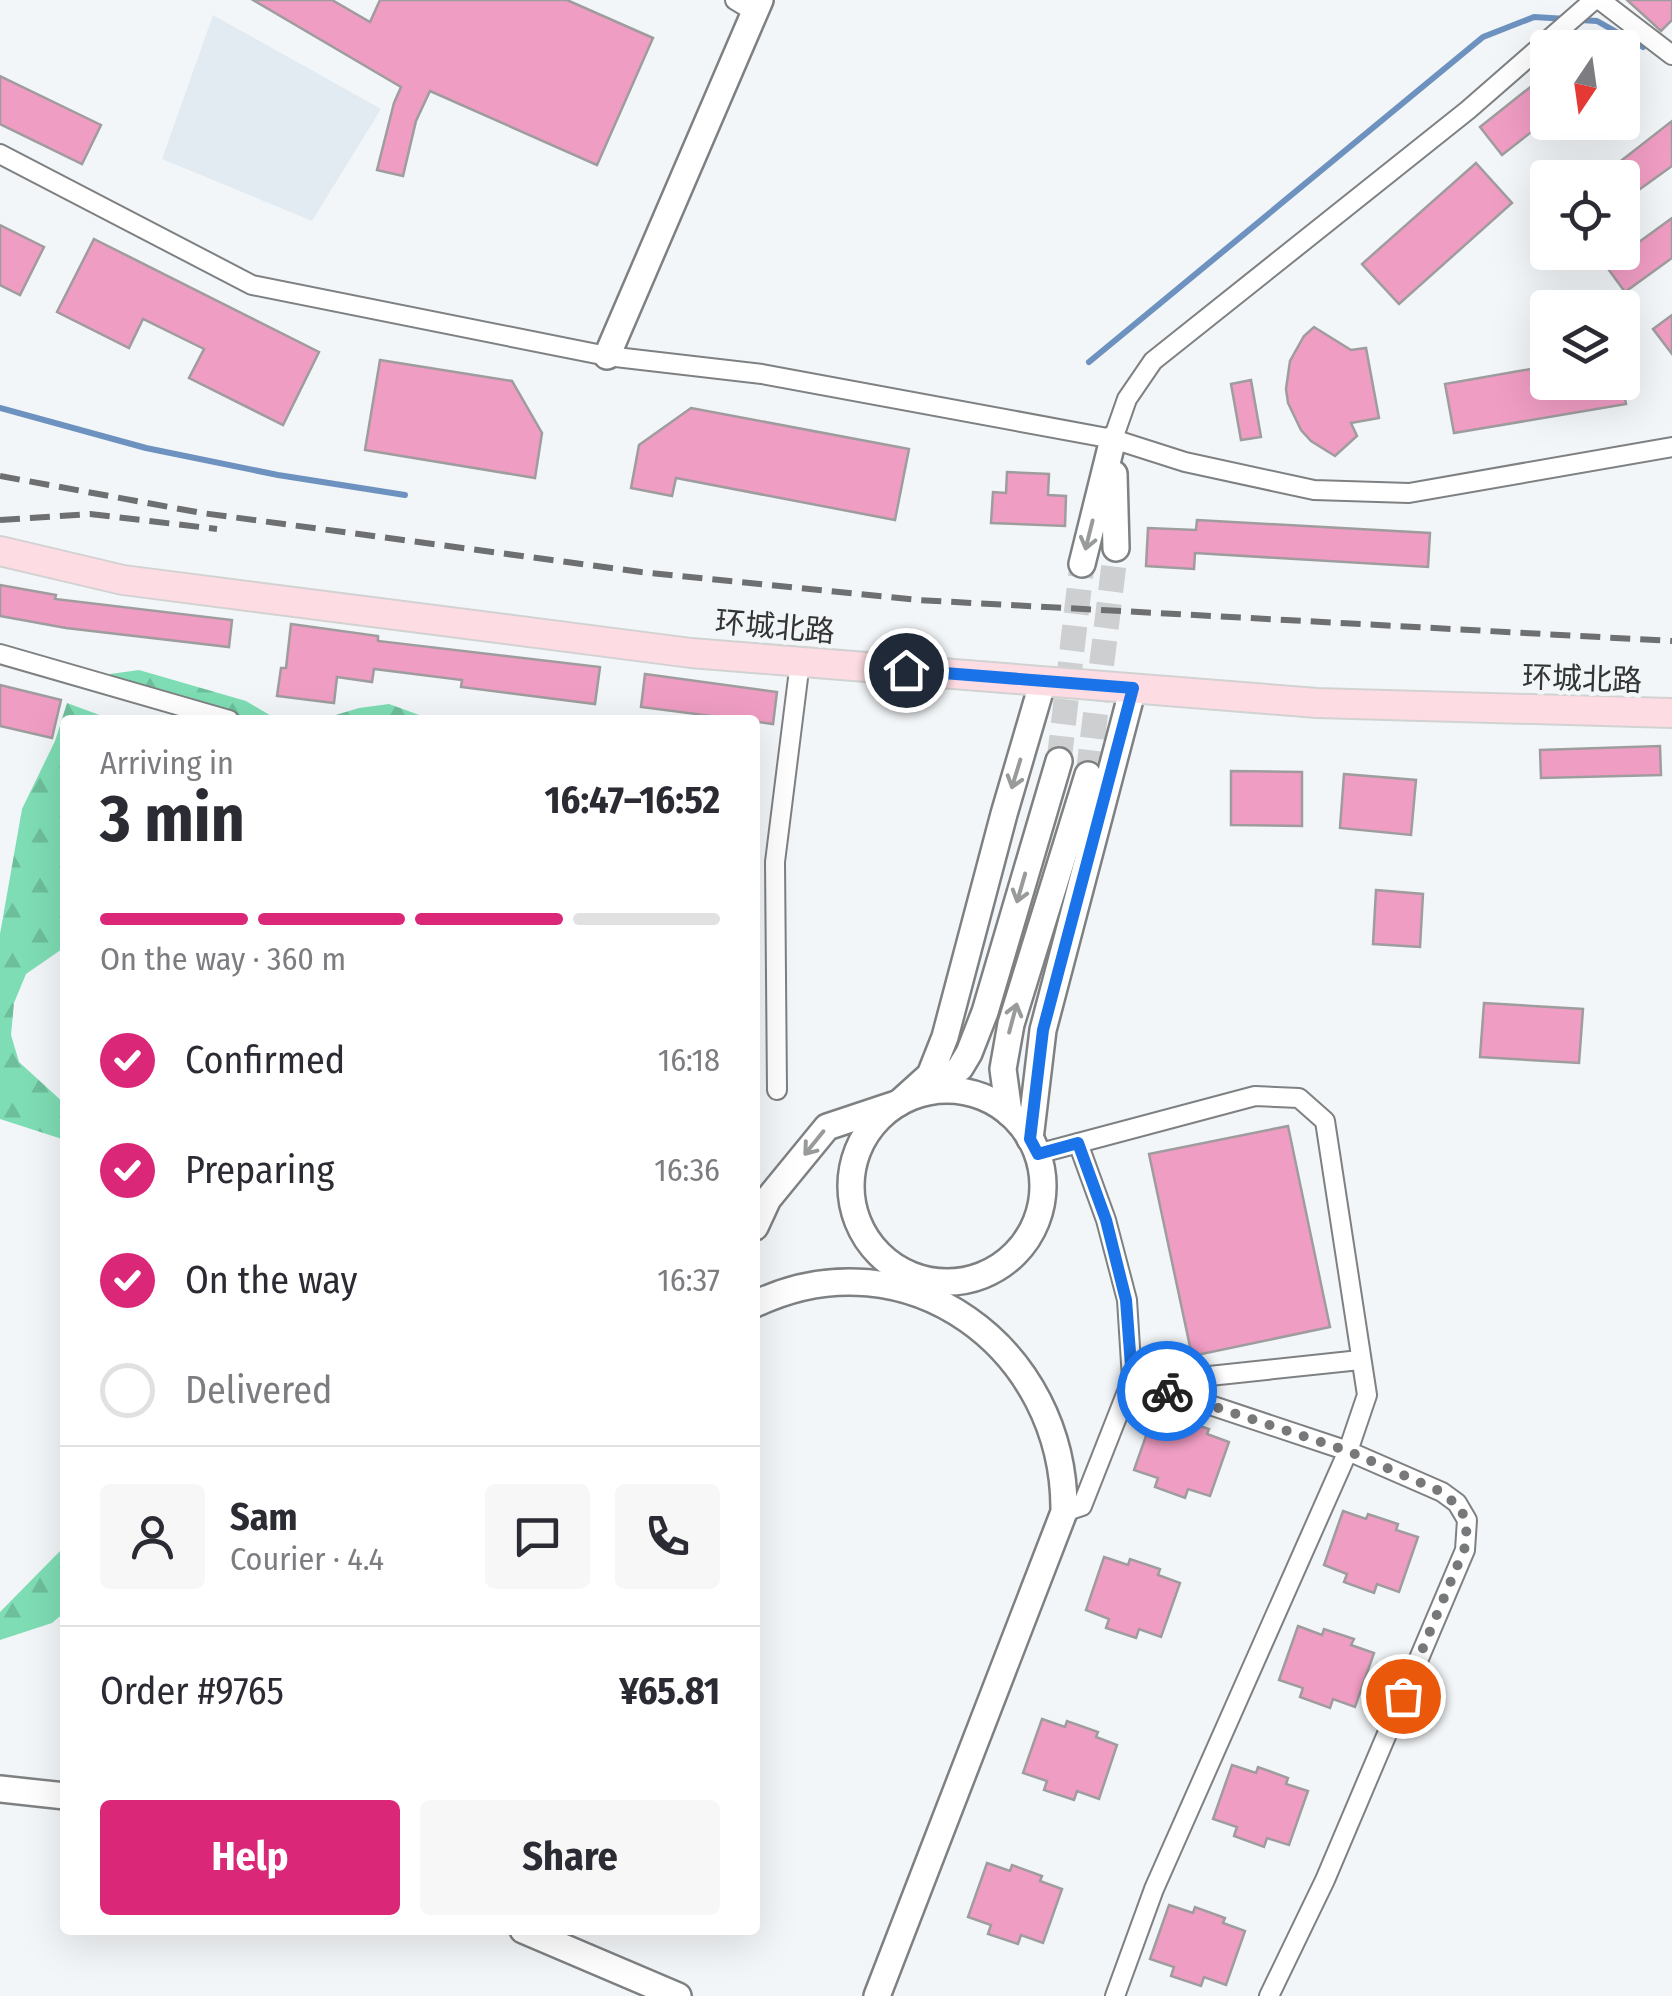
<!DOCTYPE html>
<meta charset="utf-8">
<style>
:root{--surface:#fff;--page:#f7f7f7;--text:#2b2b33;--muted:#7c7c81;--line:#e1e1e2;--accent:#db2777}
body{margin:0;font-family:"Fira Sans Condensed","Noto Sans SC",sans-serif;background:var(--page);color:var(--text);height:100vh;display:flex;flex-direction:column;font-size:38px;white-space:nowrap}
*{box-sizing:border-box;margin:0}
p{font-size:32px;color:var(--muted)}
.icon{flex:none;width:55px;height:55px;fill:none;stroke:currentColor;stroke-width:2;stroke-linecap:round;stroke-linejoin:round}
.map{position:relative;flex:1;overflow:hidden}
.side{position:absolute;left:60px;top:715px;width:700px;height:1220px;display:flex;flex-direction:column;background:var(--surface);border-radius:10px;box-shadow:0 10px 40px #0002}
.side>*{flex:none}
.needle{width:65px;rotate:193deg}
.tools{position:absolute;left:1530px;top:30px;display:grid;gap:20px}
.tools a{display:grid;place-items:center;width:110px;height:110px;border-radius:10px;background:var(--surface);box-shadow:0 10px 40px #0002;font-size:50px}
.pin{position:absolute;display:grid;place-items:center;width:85px;height:85px;color:#fff;margin:-42px;border:5px solid #fff;border-radius:50%;box-shadow:0 2px 10px #0007}
.courier{position:absolute;display:grid;place-items:center;width:100px;height:100px;margin:-50px;border:8px solid #1a73e8;border-radius:50%;background:#fff;color:#222;box-shadow:0 2px 12px #0007}
.overview em{font-style:normal;font-weight:700}
.overview div{display:flex;flex-direction:column-reverse}
.overview{display:flex;align-items:center;justify-content:space-between;height:170px;padding:0 40px}
h1{font-size:65px;font-weight:700;line-height:75px}
.bar{display:grid;grid-template-columns:repeat(4,1fr);gap:15px 10px;align-content:center;height:120px;padding:0 40px}
.bar i{height:12px;border-radius:8px;background:var(--line)}
.bar .selected{background:var(--accent)}
.bar p{grid-column:span 4}
.line{display:flex;align-items:center;gap:25px;padding:0 40px;border-top:2px solid var(--line)}
.line div{flex:1}
.round{display:grid;place-items:center;flex:none;width:105px;height:105px;border-radius:10px;background:var(--page)}
ol{padding:0 40px;list-style:none}
li{display:flex;align-items:center;gap:30px;height:110px}
li p{margin-inline-start:auto}
li .icon{padding:10px;border-radius:50%;background:var(--accent);color:#fff;stroke-width:4}
li:last-child{color:var(--muted)}
li i{width:55px;height:55px;border:5px solid var(--line);border-radius:50%}
.cta{display:flex;gap:20px;margin-top:auto;padding:20px 40px}
.cta a{flex:1;height:115px;border-radius:10px;background:var(--accent);color:#fff;font-size:40px;font-weight:700;line-height:115px;text-align:center}
.cta a+a{background:var(--page);color:var(--text)}
.map>svg:first-child{display:block}
</style>
<div class="map">
<svg width="1672" height="1996" viewBox="0 0 1672 1996">
<defs>
<pattern id="forest-firs" width="22" height="20" patternUnits="userSpaceOnUse" patternTransform="scale(2.5)"><rect width="22" height="20" fill="#7eddb4"/><path d="M5 1l3.5 6h-7zM16 11l3.5 6h-7z" fill="#6dbe9b"/></pattern>
</defs>
<rect width="100%" height="100%" fill="#f3f6f8"/>
<path fill="#e2ebf2" d="M213 15 381 109 312 221 162 159Z"/>
<g fill="url(#forest-firs)">
<path d="M139 670 246 701 273 717 285 720H248L120 683 110 674Z"/>
<path d="M67 703 113 720H65V947L26 974 14 1003 11 1035 19 1062 65 1104V1140L0 1119V934L22 809 55 741Z"/>
<path d="M389 704 433 720H319L359 708Z"/>
<path d="M65 1546V1612L52 1623 0 1640V1612Z"/>
</g>
<g fill="none" stroke-linecap="round" stroke-linejoin="round">
<g stroke="#6d92c0" stroke-width="6">
<path d="M1580 20 1597 21 1643 47"/>
<path d="M1089 362 1483 37 1534 17 1567 19"/>
<path d="M0 408 146 448 278 475 405 495"/>
</g>
</g>
<g fill="#f09dc3" stroke="#9f9c9e" stroke-width="2.5">
<path d="M253 0H332L370 22 380 0H567L653 38 597 165 430 91 416 121 403 176 377 170 394 103 401 87Z"/>
<path d="M1627 0H1672V20L1661 31Z"/>
<path d="M1548 73V119L1502 155 1480 127Z"/>
<path d="M0 76 101 125 82 164 0 124Z"/>
<path d="M1672 121V166L1622 202V178H1599Z"/>
<path d="M1476 163 1512 203 1399 304 1362 264Z"/>
<path d="M1672 218V258L1625 292 1606 266Z"/>
<path d="M0 225 44 247 20 295 0 285Z"/>
<path d="M94 239 319 352 283 425 189 378 204 349 143 319 129 348 57 312Z"/>
<path d="M1672 315V354L1653 329Z"/>
<path d="M1314 327 1351 350 1366 348 1379 418 1351 423 1357 436 1335 456 1311 441 1301 430 1288 403 1286 389 1290 361 1304 336Z"/>
<path d="M380 360 512 381 542 433 535 478 365 450Z"/>
<path d="M1548 366V382H1622L1626 404 1454 433 1445 384Z"/>
<path d="M1251 380 1261 437 1241 440 1231 384Z"/>
<path d="M691 408 909 449 895 520 676 478 672 496 631 488 639 445Z"/>
<path d="M1007 472 1049 474 1048 495 1066 496 1065 526 991 523 993 492 1006 493Z"/>
<path d="M1197 520 1430 533 1428 567 1195 553 1194 569 1146 566 1148 528 1196 530Z"/>
<path d="M0 585 56 595 55 599 232 620 229 647 66 628 0 616Z"/>
<path d="M291 624 378 636V641L600 667 595 704 461 687 462 680 374 669 372 682 337 677 334 703 277 696 281 668H286Z"/>
<path d="M645 674 777 692 773 724 641 707Z"/>
<path d="M0 685 61 700 52 738 0 726Z"/>
<path d="M1660 746 1661 775 1541 778 1540 750Z"/>
<path d="M1231 771 1302 772V826L1231 825Z"/>
<path d="M1344 774 1416 780 1411 835 1340 828Z"/>
<path d="M1376 890 1423 894 1420 947 1373 944Z"/>
<path d="M1484 1003 1583 1009 1579 1063 1480 1057Z"/>
<path d="M1288 1126 1330 1327 1192 1356 1149 1154Z"/>
<path d="M1153 1416 1177 1424 1179 1419 1209 1429 1207 1434 1229 1442 1210 1496 1188 1489 1185 1498 1155 1487 1158 1478 1134 1470Z"/>
<path d="M1343 1511 1366 1519 1368 1514 1398 1524 1396 1530 1418 1537 1399 1592 1377 1584 1374 1593 1344 1582 1347 1574 1324 1565Z"/>
<path d="M1104 1557 1128 1565 1130 1559 1160 1569 1158 1575 1180 1583 1161 1637 1139 1629 1136 1638 1106 1628 1109 1619 1086 1610Z"/>
<path d="M1298 1626 1322 1635 1324 1629 1354 1639 1351 1645 1374 1653 1355 1707 1333 1699 1330 1708 1300 1697 1303 1688 1279 1680Z"/>
<path d="M1042 1719 1065 1727 1067 1721 1098 1732 1096 1737 1117 1745 1099 1799 1077 1791 1074 1800 1044 1790 1047 1781 1023 1773Z"/>
<path d="M1232 1765 1256 1773 1258 1767 1288 1778 1286 1784 1308 1791 1289 1845 1267 1838 1264 1847 1234 1836 1237 1827 1213 1819Z"/>
<path d="M987 1863 1010 1871 1012 1865 1042 1876 1040 1881 1062 1889 1043 1943 1021 1935 1018 1944 988 1934 991 1925 968 1917Z"/>
<path d="M1169 1905 1193 1913 1195 1907 1225 1918 1223 1923 1245 1931 1226 1985 1204 1977 1201 1986 1171 1976 1174 1967 1150 1959Z"/>
</g>
<g fill="none" stroke-linecap="round" stroke-linejoin="round">
<g stroke="#cdcfd1" stroke-width="25" stroke-dasharray="25 12" stroke-linecap="butt">
<path d="M1059 761 1082 564"/>
<path d="M1088 775 1116 548"/>
</g>
<g stroke="#7e8082" stroke-width="22">
<g id="street">
<path d="M735 0 755 12"/>
<path d="M1600 0 1672 55"/>
<path d="M0 154 252 285 607 356 762 374 1113 439 1185 462 1314 490 1409 493 1672 447"/>
<path d="M1113 439 1127 399 1153 361 1468 110 1594 0"/>
<path d="M0 654 229 720"/>
<path d="M777 1090 775 862 800 662"/>
<path d="M1037 1154 1255 1096 1299 1098 1325 1121 1367 1395 1348 1451 1154 1889 1115 1996"/>
<path d="M1132 1379 1348 1451 1442 1492 1457 1503 1467 1520 1465 1550 1325 1880 1269 1996"/>
<path d="M1147 1379 1200 1377 1360 1360"/>
<path d="M1064 1512 1082 1506 1132 1379 1127 1300 1106 1220 1078 1143"/>
</g>
</g>
<g stroke="#7e8082" stroke-width="30">
<g id="secondary">
<path d="M607 356 760 0"/>
<path d="M1114 474 1116 548"/>
<path d="M1082 564 1113 439"/>
<circle cx="947" cy="1186" r="96"/>
<path d="M931 1091 960 1068 969 1053 985 1012 1059 761"/>
<path d="M1009 1113 1003 1069 1011 1024 1088 775"/>
<path d="M1030 1139 1043 1030 1133 688"/>
<path d="M755 1227 768 1199 827 1127 899 1103 930 1075 945 1037 1004 814 1043 681"/>
<path d="M755 1304C908 1231 1066 1349 1064 1512L877 1996"/>
<path d="M0 1789 65 1796"/>
<path d="M523 1930 678 1996"/>
</g>
</g>
<g stroke="#d2d2d2" stroke-width="32">
<path id="primary" d="M0 551 123 580 691 653 1317 703 1672 713"/>
</g>
<use href="#street" stroke="#fff" stroke-width="18"/>
<use href="#secondary" stroke="#fff" stroke-width="25"/>
<use href="#primary" stroke="#fddce3" stroke-width="28"/>
<g stroke="#6d6f70" stroke-width="6" stroke-dasharray="20 10" stroke-linecap="butt">
<path d="M0 476 202 513 641 572 918 600 1672 641"/>
<path d="M0 520 90 514 217 529"/>
</g>
</g>
<defs><path id="oneway-shaft" d="M-6 0H5M1.5-3L5.5 0L1.5 3" fill="none" stroke-width="1.6" stroke-linecap="round" stroke-linejoin="round" transform="scale(2.5)"/></defs>
<g stroke="#999a9a">
<use href="#oneway-shaft" transform="translate(1089 535) rotate(104)"/>
<use href="#oneway-shaft" transform="translate(1016 774) rotate(107)"/>
<use href="#oneway-shaft" transform="translate(1021 888) rotate(106)"/>
<use href="#oneway-shaft" transform="translate(1013 1018) rotate(-75)"/>
<use href="#oneway-shaft" transform="translate(814 1143) rotate(129)"/>
</g>
<g fill="none" stroke-linecap="round" stroke-linejoin="round">
<path stroke="#767879" stroke-width="10" stroke-dasharray="0 18" d="M1167 1391 1348 1451 1442 1492 1462 1510 1468 1540 1403 1696"/>
<path stroke="#1a73e8" stroke-width="12" d="M906 670 1133 688 1043 1030 1030 1139 1038 1154 1078 1143 1106 1220 1126 1300 1132 1379 1167 1391"/>
</g>
<g text-anchor="middle" stroke-width="9" stroke-linejoin="round" paint-order="stroke">
<g font-size="30" fill="#333434" stroke="#f3f6f8">
<text transform="translate(775 627) rotate(5)" y="10">环城北路</text>
<text transform="translate(1582 679) rotate(2)" y="10">环城北路</text>
</g>
</g>
</svg>
<div class="tools">
<a><svg class="needle" viewBox="-14 -14 28 28"><path d="M0-13l5 13h-10z" fill="#e53935"/><path d="M0 13l5-13h-10z" fill="#7c7c81"/></svg></a>
<a><svg class="icon" aria-label="locate" viewBox="0 0 24 24"><circle cx="12" cy="12" r="6"/><path d="M12 2v4M12 18v4M2 12h4M18 12h4"/></svg></a>
<a><svg class="icon" aria-label="layers" viewBox="0 0 24 24"><path d="M12 4l9 5-9 5-9-5zM3 14l9 5 9-5"/></svg></a>
</div>
<div class="pin" style="left:1403px;top:1696px;background:#ea580c"><svg class="icon" aria-label="bag" viewBox="0 0 24 24"><path d="M5 8h14l-1 12H6zM9 8a3 3 0 0 1 6 0"/></svg></div>
<div class="pin" style="left:906px;top:670px;background:#1f2937"><svg class="icon" aria-label="home" viewBox="0 0 24 24"><path d="M3 11l9-7 9 7M6 9v11h12V9"/></svg></div>
<div class="courier" style="left:1167px;top:1391px"><svg class="icon" aria-label="bike" viewBox="0 0 24 24"><circle cx="6" cy="16" r="4"/><circle cx="18" cy="16" r="4"/><path d="M6 16l4-8h5l3 8M10 8l3 8H6M13 5h3"/></svg></div>
<section class="side">
<div class="overview"><div><h1>3 min</h1><p>Arriving in</p></div><em>16:47–16:52</em></div>
<div class="bar"><i class="selected"></i><i class="selected"></i><i class="selected"></i><i></i><p>On the way · 360 m</p></div>
<ol>
<li><svg class="icon" aria-label="check" viewBox="0 0 24 24"><path d="M5 12l5 5 9-10"/></svg>Confirmed<p>16:18</p></li>
<li><svg class="icon" aria-label="check" viewBox="0 0 24 24"><path d="M5 12l5 5 9-10"/></svg>Preparing<p>16:36</p></li>
<li><svg class="icon" aria-label="check" viewBox="0 0 24 24"><path d="M5 12l5 5 9-10"/></svg>On the way<p>16:37</p></li>
<li><i></i>Delivered</li>
</ol>
<div class="line" style="height:180px"><a class="round"><svg class="icon" aria-label="person" viewBox="0 0 24 24"><circle cx="12" cy="8" r="4"/><path d="M4 21q1-7 8-7t8 7"/></svg></a><div><b>Sam</b><p>Courier · 4.4</p></div><a class="round"><svg class="icon" aria-label="chat" viewBox="0 0 24 24"><path d="M4 5h16v11H9l-5 4z"/></svg></a><a class="round"><svg class="icon" aria-label="phone" viewBox="0 0 24 24"><path d="M5 4h4l2 5-3 2q2 4 5 5l2-3 5 2v4C11 20 4 13 5 4z"/></svg></a></div>
<div class="line" style="height:130px"><div>Order #9765</div><b>¥65.81</b></div>
<div class="cta"><a>Help</a><a>Share</a></div>
</section>
</div>
